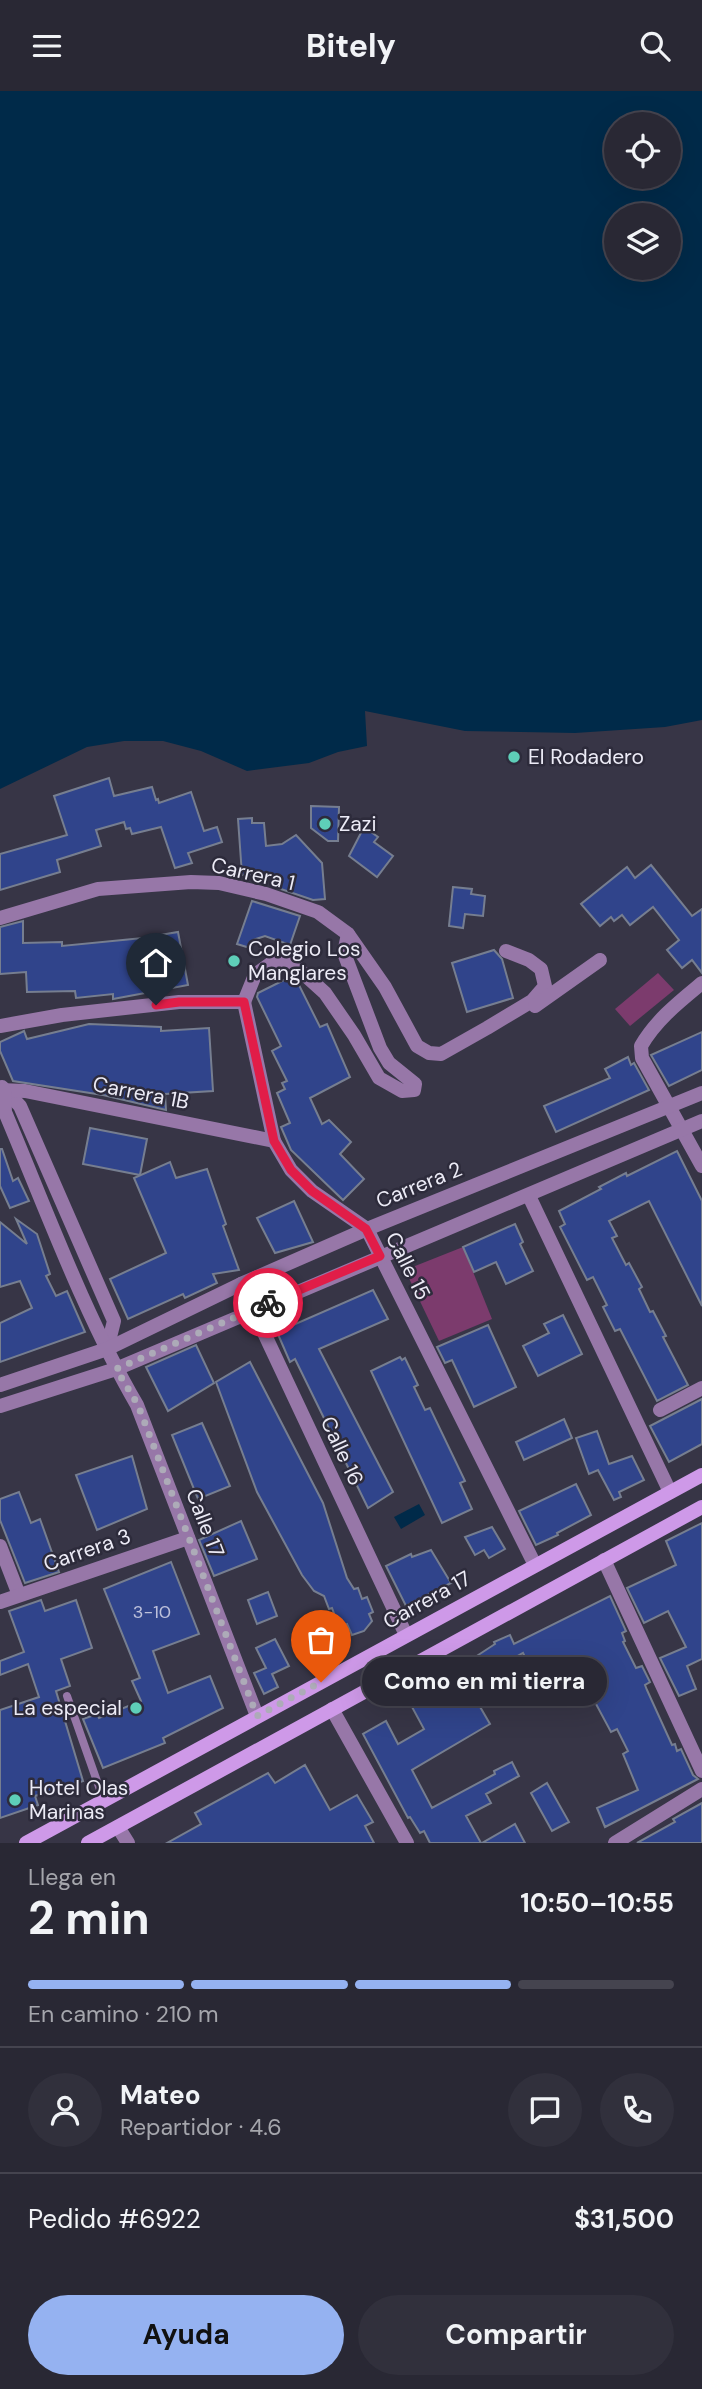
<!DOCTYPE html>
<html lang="es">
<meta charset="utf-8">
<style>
:root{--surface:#292834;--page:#31303c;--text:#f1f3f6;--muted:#a5a6ac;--line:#45444f;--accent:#95b2f1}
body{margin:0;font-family:"DM Sans",sans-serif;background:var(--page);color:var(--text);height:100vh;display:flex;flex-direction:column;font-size:26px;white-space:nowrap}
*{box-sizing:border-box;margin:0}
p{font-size:23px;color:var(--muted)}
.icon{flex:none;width:38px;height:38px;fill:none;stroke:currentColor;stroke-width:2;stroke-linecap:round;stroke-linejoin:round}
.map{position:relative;height:1752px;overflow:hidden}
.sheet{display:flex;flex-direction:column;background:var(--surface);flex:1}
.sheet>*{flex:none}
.tools{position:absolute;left:604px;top:21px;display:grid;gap:14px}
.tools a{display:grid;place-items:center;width:77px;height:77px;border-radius:50%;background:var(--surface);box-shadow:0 7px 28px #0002,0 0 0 2px var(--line);font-size:35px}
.pin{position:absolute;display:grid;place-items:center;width:60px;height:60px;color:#fff;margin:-72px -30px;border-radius:50% 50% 50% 0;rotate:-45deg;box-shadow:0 0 7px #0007}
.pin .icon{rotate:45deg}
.courier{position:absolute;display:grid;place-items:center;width:70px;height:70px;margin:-35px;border:5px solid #e11d48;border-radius:50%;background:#fff;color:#222;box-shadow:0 2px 9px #0007}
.bubble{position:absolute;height:49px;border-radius:24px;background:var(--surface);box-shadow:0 7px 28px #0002,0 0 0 2px var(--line);font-size:23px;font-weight:700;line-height:49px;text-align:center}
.headline em{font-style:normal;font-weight:700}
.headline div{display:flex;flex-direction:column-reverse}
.headline{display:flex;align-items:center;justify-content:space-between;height:119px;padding:0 28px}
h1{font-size:46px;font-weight:700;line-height:52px}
.bar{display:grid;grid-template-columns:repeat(4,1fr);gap:10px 7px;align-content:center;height:84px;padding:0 28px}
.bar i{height:9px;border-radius:5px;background:var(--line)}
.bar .active{background:var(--accent)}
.bar p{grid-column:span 4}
.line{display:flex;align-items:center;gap:18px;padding:0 28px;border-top:2px solid var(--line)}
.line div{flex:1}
.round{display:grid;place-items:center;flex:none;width:74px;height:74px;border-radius:37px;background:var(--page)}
.button{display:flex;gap:14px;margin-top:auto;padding:14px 28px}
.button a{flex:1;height:80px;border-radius:42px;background:var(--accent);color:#111;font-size:28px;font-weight:700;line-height:80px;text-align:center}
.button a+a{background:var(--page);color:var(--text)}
header{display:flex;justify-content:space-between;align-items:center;height:91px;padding:0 28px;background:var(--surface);font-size:32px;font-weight:700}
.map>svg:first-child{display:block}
</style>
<header><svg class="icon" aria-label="menu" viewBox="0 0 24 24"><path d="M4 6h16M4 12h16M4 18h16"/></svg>Bitely<svg class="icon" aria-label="search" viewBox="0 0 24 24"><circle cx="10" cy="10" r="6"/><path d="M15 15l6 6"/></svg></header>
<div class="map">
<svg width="702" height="1752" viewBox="0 0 702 1752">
<rect width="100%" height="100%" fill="#373546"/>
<g fill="#7c3b6d">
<path d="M658 882 674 899 630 935 615 918Z"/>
<path d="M463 1156 492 1228 439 1250 405 1179Z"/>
</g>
<g fill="#002a49" fill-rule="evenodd">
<path d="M0 0H702V629L665 636 575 642 465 640 365 620 367 655 338 661 309 672 247 680 201 660 163 650H124L87 656 0 698ZM668 33V86H616V33ZM668 124V177H616V124Z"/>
<path d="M419 1413 425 1424 401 1438 394 1426Z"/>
</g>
<g fill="#30448b" stroke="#767e90" stroke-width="2">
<path d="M109 687 114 705 152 696 156 709 158 708 159 712 191 701 204 740 217 736 222 751 188 762 192 772 175 777 161 736 132 743 130 737 126 738 124 731 96 739 101 755 57 769 60 781 0 799V763L67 744 54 705Z"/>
<path d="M311 715 339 716 338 750H328L311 737Z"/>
<path d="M252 727V732H264L266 755 282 753 296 744 322 772 325 808 313 809 272 795 271 782 242 784 238 728Z"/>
<path d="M364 736 378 746 374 751 393 765 377 786 349 765Z"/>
<path d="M651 774 692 825 702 818V882L692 869 682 877 667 859 679 849 653 816 630 834 622 824 614 830 611 826 600 835 581 813 627 776 635 787Z"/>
<path d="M453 796 472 798 471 803 485 805 483 825 465 823 463 837 449 835Z"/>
<path d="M252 810 300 825 290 854 265 845 253 849 250 857 237 853Z"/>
<path d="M23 830V852L62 851V855L143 847 178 841 188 894 113 908V903L76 907 75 900 27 901 26 881 0 883V836Z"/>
<path d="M494 859 502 868 513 907 467 921 452 872Z"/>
<path d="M292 885 297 890 320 936 327 933 350 986 310 1007 322 1033 329 1029 351 1051 340 1063 364 1088 343 1109 291 1059 281 1036 290 1032 277 1002 285 998 282 992 287 990 272 960 281 955 257 906 258 902Z"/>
<path d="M89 933 161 936V940L209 937 213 1000 165 1003 166 1019 103 1004 13 990 0 960V951L22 941 24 940 27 948Z"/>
<path d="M702 941V979L669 995 651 964Z"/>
<path d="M628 966 631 974 634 972 649 999 556 1041 544 1015 610 987 605 978Z"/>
<path d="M90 1037 147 1048 140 1084 83 1073Z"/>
<path d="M0 1058H2L13 1090 18 1087 29 1110 10 1117 0 1095Z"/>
<path d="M677 1060 702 1110V1215L649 1110 609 1130 617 1145 612 1147 626 1174 629 1172 642 1196 639 1198 650 1221 653 1220 666 1245 663 1246 688 1294 657 1310 620 1238 615 1240 603 1216 607 1214 593 1186 587 1189 560 1136 565 1133 559 1120 601 1098 599 1096 626 1082 627 1085Z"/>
<path d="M170 1071 176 1087 207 1078 226 1133 223 1135 239 1179 213 1183 217 1192 185 1207 183 1203 128 1228 110 1188 166 1162 134 1087Z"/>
<path d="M294 1110 313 1151 275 1162 257 1127Z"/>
<path d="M16 1128 37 1143 50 1183 46 1185 56 1205 67 1200 85 1241 0 1271V1232L32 1217 20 1190 0 1196V1131L27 1153Z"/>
<path d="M515 1133 523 1151 520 1153 533 1180 506 1193 496 1171 474 1181 463 1156Z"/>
<path d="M373 1199 388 1228 319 1258 393 1401 368 1417 295 1268 290 1271 277 1241Z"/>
<path d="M563 1224 582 1263 538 1285 523 1255 549 1242 544 1233Z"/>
<path d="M488 1234 516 1296 474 1316 452 1269 445 1272 437 1256Z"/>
<path d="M196 1254 214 1292 168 1320 146 1276Z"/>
<path d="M400 1266 402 1269 405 1267 418 1294 414 1296 425 1319 430 1317 465 1390 460 1392 472 1418 442 1432 371 1280Z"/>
<path d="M250 1271 323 1412 347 1487 354 1498 358 1497 362 1508 367 1506 373 1521 369 1523 372 1530 364 1540 352 1544 347 1533 339 1536 332 1517 329 1518 324 1505 314 1500 302 1484 257 1401 216 1291Z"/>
<path d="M702 1308V1353L669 1371 650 1335Z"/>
<path d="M564 1328 572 1347 524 1369 516 1351Z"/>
<path d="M202 1332 230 1395 198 1408 172 1344Z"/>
<path d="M597 1340 609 1373 632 1365 644 1389 619 1401 621 1406 614 1409 598 1379 589 1383 576 1347Z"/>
<path d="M132 1365 147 1418 97 1439 76 1384Z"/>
<path d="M576 1393 591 1424 557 1442 558 1444 536 1454 519 1420Z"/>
<path d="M19 1401 31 1432 40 1428 59 1481 25 1492 0 1429V1408Z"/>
<path d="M241 1430 257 1468 214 1485 199 1449Z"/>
<path d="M702 1432V1568L687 1575 696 1598 679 1605 660 1567 686 1556 668 1520 644 1532 627 1497 676 1474 666 1450Z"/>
<path d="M492 1436 505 1458 489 1467 484 1459 475 1464 465 1446Z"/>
<path d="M431 1459 451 1492 406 1515 386 1475 411 1463 412 1466Z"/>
<path d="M171 1471 199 1543 153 1560 168 1602 210 1585 223 1617 163 1647 165 1652 103 1677 83 1628 97 1623 99 1627 141 1610 132 1590 140 1587 104 1498Z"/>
<path d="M268 1501 277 1525 257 1533 248 1509Z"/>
<path d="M610 1505 626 1540 622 1542 625 1550 623 1551 636 1577 642 1575 650 1591 645 1594 647 1599 672 1654 675 1653 677 1660 681 1658 693 1684 698 1688 605 1736 597 1717 638 1699 623 1663 628 1660 617 1638 611 1641 588 1598 549 1615 523 1562 489 1581 500 1601 479 1614 490 1633 412 1679 432 1717 495 1683 494 1680 512 1671 519 1685 486 1703 491 1712 466 1725 481 1752H430L424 1740 420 1742 410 1726 408 1727 363 1643 386 1630 398 1653 424 1638 412 1616 469 1584 463 1574 495 1553 494 1551 510 1544 514 1553Z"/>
<path d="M41 1509 45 1520 76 1509 92 1557 61 1568 70 1595 56 1600 83 1690 35 1705 38 1714 0 1727V1619L39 1606 28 1573 0 1584V1570L24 1561 9 1520Z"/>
<path d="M275 1548 289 1575 272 1583 278 1596 264 1603 254 1582 266 1577 256 1557Z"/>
<path d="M305 1674 330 1719 357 1704 373 1731 365 1735 374 1752H167L201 1733 195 1722 268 1682 275 1692Z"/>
<path d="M547 1692 569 1731 552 1740 531 1702Z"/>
<path d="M702 1712V1752H637L675 1731 673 1728Z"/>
<path d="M515 1733 525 1752H482Z"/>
</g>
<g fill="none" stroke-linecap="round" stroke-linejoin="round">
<path stroke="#9777a8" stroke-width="8" d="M67 1605 104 1710"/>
<g stroke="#9777a8" stroke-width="14">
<path d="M0 827 98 798 191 791 219 792 266 803 318 821 348 843 385 896 417 955 429 962 441 963 487 937 532 910 545 895 541 878 529 869 506 860"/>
<path d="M702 892C679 911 656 929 641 955L642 967 702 1075"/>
<path d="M244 911 274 1050 291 1079 312 1100 367 1138 535 1474"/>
<path d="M244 911 255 884 273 871 294 874 325 902 354 944 379 987 402 1000 414 999 415 993 389 972 380 957 344 862 348 843"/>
<path d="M535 915 600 869"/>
<path d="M0 935 62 924 179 911H244"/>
<path d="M2 996 20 1015 114 1230 107 1258"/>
<path d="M0 999 25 1000 274 1050"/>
<path d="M4 999 5 1021C46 1118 84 1223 137 1314L257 1625"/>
<path d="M529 1105 670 1401"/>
<path d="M241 1193 406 1544"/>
<path d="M660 1319 702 1297"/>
<path d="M0 1455 19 1504"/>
<path d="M604 1469 702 1680"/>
<path d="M0 1511 188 1447"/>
<path d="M332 1618 407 1752"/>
<path d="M118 1736 128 1752"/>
<path d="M615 1752 702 1698"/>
</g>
<g stroke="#9777a8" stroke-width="14">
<path d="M0 1294 107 1258 241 1193 367 1138 702 1002"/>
<path d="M0 1315 116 1278 702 1030"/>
</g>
<g stroke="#ce99e8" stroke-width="14">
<path d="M26 1752 702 1384"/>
<path d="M88 1752 702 1416"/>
</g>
</g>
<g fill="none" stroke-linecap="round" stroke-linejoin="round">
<path stroke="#adabb8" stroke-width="7" stroke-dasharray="0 12.6" d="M268 1212 116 1278 138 1314 257 1625 321 1591"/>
<path stroke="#e11d48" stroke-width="9" d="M156 914 179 911H244L274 1050 291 1079 312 1100 366 1138 380 1165 268 1212"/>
</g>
<g fill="#5eceb8" stroke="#2d2b3b" stroke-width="2.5">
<circle cx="514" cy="666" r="7"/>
<circle cx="325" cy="733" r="7"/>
<circle cx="234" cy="870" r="7"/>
<circle cx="136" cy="1617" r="7"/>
<circle cx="15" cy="1709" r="7"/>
</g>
<g text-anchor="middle" stroke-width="5" stroke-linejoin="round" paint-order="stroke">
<g font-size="18" fill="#bdc1db">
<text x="152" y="1527">3-10</text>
</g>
<g font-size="21" fill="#ecebf6" stroke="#2d2b3b" text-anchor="start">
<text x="528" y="673">El Rodadero</text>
<text x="339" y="740">Zazi</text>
<text x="248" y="865">Colegio Los<tspan x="248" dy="24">Manglares</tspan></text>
<text x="122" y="1624" text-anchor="end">La especial</text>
<text x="29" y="1704">Hotel Olas<tspan x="29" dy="24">Marinas</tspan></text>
</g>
<g font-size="21" fill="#ecebf6" stroke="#2d2b3b">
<text transform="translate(253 783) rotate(13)" y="7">Carrera 1</text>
<text transform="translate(141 1002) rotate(11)" y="7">Carrera 1B</text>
<text transform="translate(419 1094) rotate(-22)" y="7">Carrera 2</text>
<text transform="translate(408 1175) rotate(63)" y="7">Calle 15</text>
<text transform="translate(342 1360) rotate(65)" y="7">Calle 16</text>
<text transform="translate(205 1432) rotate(69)" y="7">Calle 17</text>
<text transform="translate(87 1459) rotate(-19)" y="7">Carrera 3</text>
<text transform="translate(427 1509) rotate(-29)" y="7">Carrera 17</text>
</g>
</g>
</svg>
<div class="tools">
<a><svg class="icon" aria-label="locate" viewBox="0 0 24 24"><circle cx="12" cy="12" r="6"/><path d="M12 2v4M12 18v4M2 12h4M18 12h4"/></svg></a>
<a><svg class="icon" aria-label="layers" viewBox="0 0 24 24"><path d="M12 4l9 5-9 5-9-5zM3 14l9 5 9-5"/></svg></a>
</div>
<div class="pin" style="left:321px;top:1591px;background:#ea580c"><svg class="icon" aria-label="bag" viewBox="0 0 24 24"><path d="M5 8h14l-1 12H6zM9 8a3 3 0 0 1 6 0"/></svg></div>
<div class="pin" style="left:156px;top:914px;background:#1f2937"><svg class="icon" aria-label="home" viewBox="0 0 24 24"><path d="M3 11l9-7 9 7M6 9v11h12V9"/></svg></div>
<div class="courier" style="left:268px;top:1212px"><svg class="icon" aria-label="bike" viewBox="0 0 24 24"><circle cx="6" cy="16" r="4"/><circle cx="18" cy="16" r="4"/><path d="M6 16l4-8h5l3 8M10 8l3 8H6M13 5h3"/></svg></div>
<div class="bubble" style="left:362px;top:1566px;width:245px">Como en mi tierra</div>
</div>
<section class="sheet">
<div class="headline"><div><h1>2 min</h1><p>Llega en</p></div><em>10:50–10:55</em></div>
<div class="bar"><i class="active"></i><i class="active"></i><i class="active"></i><i></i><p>En camino · 210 m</p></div>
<div class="line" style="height:126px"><a class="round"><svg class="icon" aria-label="person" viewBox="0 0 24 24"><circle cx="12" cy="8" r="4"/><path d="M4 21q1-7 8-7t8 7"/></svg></a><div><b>Mateo</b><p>Repartidor · 4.6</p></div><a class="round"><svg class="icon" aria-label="chat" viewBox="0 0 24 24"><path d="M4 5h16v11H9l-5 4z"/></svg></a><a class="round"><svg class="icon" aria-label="phone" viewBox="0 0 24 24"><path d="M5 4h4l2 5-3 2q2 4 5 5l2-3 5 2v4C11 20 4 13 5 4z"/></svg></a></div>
<div class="line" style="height:91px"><div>Pedido #6922</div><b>$31,500</b></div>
<div class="button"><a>Ayuda</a><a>Compartir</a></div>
</section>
